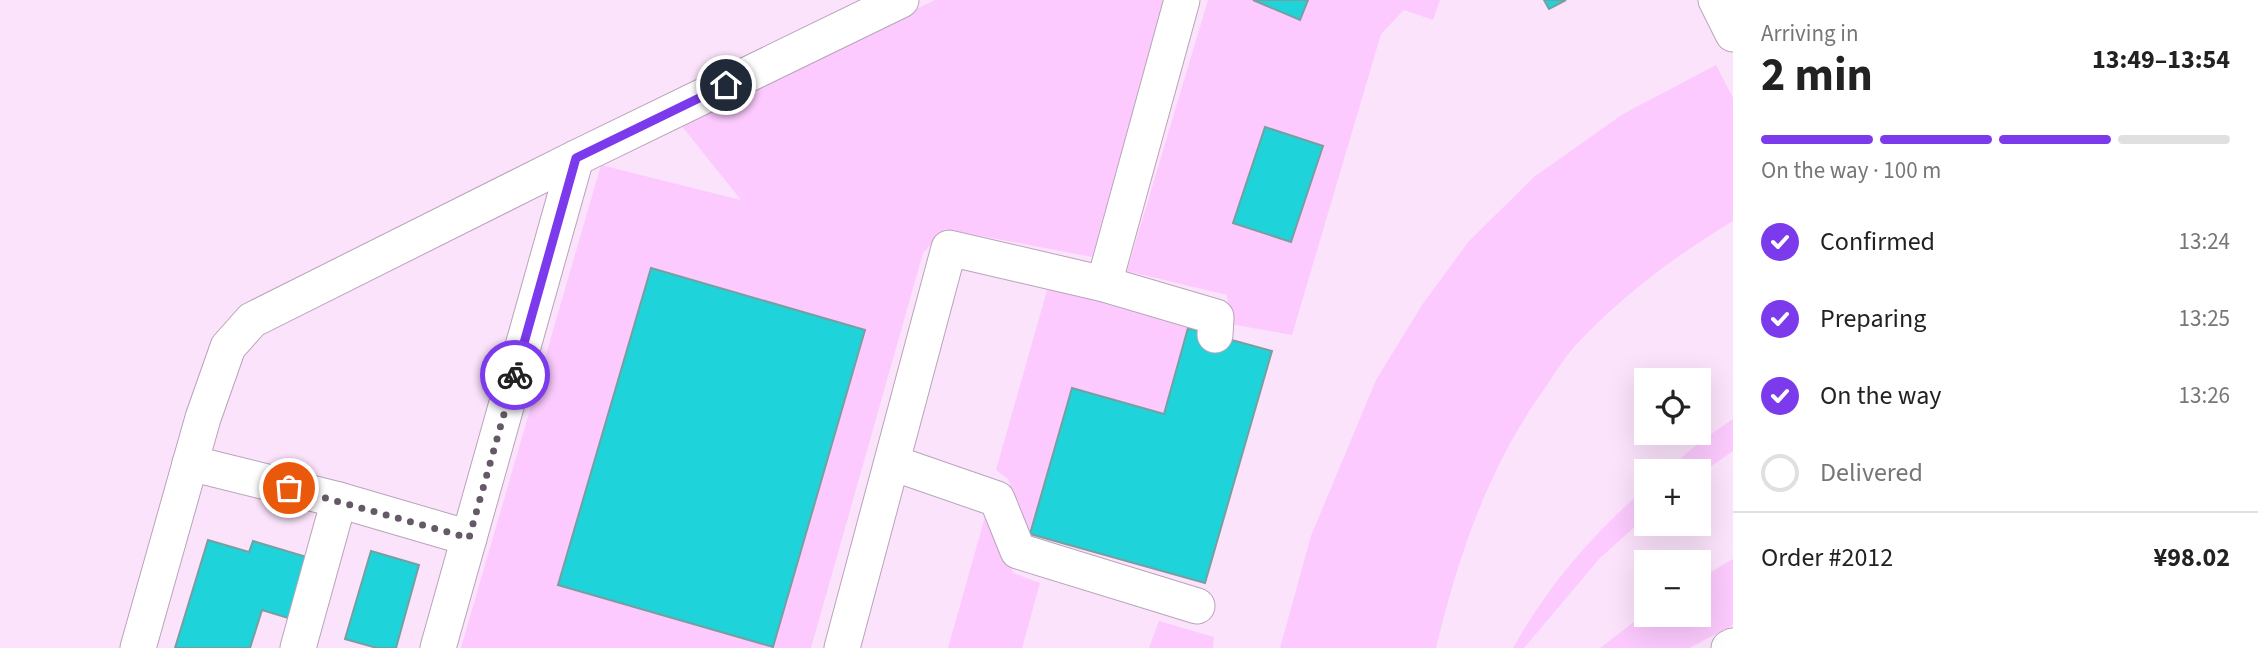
<!DOCTYPE html>
<meta charset="utf-8">
<style>
:root{--surface:#fff;--page:#f6f6f6;--text:#222;--muted:#767676;--line:#e0e0e0;--accent:#7c3aed}
body{margin:0;font-family:"Source Sans 3",sans-serif;background:var(--page);color:var(--text);height:100vh;display:flex;flex-direction:column;font-size:26px;white-space:nowrap}
*{box-sizing:border-box;margin:0}
p{font-size:23px;color:var(--muted)}
.icon{flex:none;width:38px;height:38px;fill:none;stroke:currentColor;stroke-width:2;stroke-linecap:round;stroke-linejoin:round}
.map{position:relative;flex:1;overflow:hidden}
.side{display:flex;flex-direction:column;background:var(--surface);width:525px}
.side>*{flex:none}
.tools{position:absolute;left:1634px;top:368px;display:grid;gap:14px}
.tools a{display:grid;place-items:center;width:77px;height:77px;border-radius:0px;background:var(--surface);box-shadow:0 7px 28px #0002;font-size:35px}
.pin{position:absolute;display:grid;place-items:center;width:60px;height:60px;color:#fff;margin:-30px;border:4px solid #fff;border-radius:50%;box-shadow:0 2px 7px #0007}
.courier{position:absolute;display:grid;place-items:center;width:70px;height:70px;margin:-35px;border:5px solid #7c3aed;border-radius:50%;background:#fff;color:#222;box-shadow:0 2px 9px #0007}
.head em{font-style:normal;font-weight:700}
.head div{display:flex;flex-direction:column-reverse}
.head{display:flex;align-items:center;justify-content:space-between;height:119px;padding:0 28px}
h1{font-size:46px;font-weight:700;line-height:52px}
.bar{display:grid;grid-template-columns:repeat(4,1fr);gap:10px 7px;align-content:center;height:84px;padding:0 28px}
.bar i{height:9px;border-radius:5px;background:var(--line)}
.bar .current{background:var(--accent)}
.bar p{grid-column:span 4}
.line{display:flex;align-items:center;gap:18px;padding:0 28px;border-top:2px solid var(--line)}
.line div{flex:1}
ol{padding:0 28px;list-style:none}
li{display:flex;align-items:center;gap:21px;height:77px}
li p{margin-inline-start:auto}
li .icon{padding:7px;border-radius:50%;background:var(--accent);color:#fff;stroke-width:4}
li:last-child{color:var(--muted)}
li i{width:38px;height:38px;border:4px solid var(--line);border-radius:50%}
main{display:flex;flex:1;min-height:0}
.map>svg:first-child{display:block}
</style>
<main>
<div class="map">
<svg width="1733" height="648" viewBox="0 0 1733 648">
<rect width="100%" height="100%" fill="#fbe3fb"/>
<g fill="#fccafe">
<path d="M935 0H1164L1092 257 945 229 923 253 811 648H461L601 165 741 200 680 124Z"/>
<path d="M1208 0H1440L1433 20 1404 10 1381 34 1292 335 1230 324 1227 295 1127 271Z"/>
<path d="M1716 65 1733 98V221C1675 256 1620 297 1575 346 1564 358 1556 372 1547 385 1489 465 1459 553 1436 648H1280L1311 536 1376 380 1422 305 1469 241 1534 177 1623 114Z"/>
<path d="M1048 287 1188 328 1164 414 1072 388 1030 534 1008 479 996 470Z"/>
<path d="M1733 419V451L1699 475V471H1666L1701 441Z"/>
<path d="M1647 487V516L1600 558 1524 648H1513C1547 587 1593 533 1647 487Z"/>
<path d="M987 510 1013 573 1040 583 1022 648H948Z"/>
<path d="M1733 559V625L1689 648H1600L1647 612V614H1699V579Z"/>
<path d="M1159 621 1214 637 1213 648H1149Z"/>
</g>
<g fill="#1fd3da" stroke="#799ea0" stroke-width="2">
<path d="M1253 0H1308L1300 20Z"/>
<path d="M1544 0H1566L1549 9Z"/>
<path d="M1265 127 1323 146 1291 242 1233 223Z"/>
<path d="M651 268 865 330 773 647 558 585Z"/>
<path d="M1188 328 1272 351 1205 583 1030 534 1072 388 1164 414Z"/>
<path d="M208 540 249 552 253 541 313 559 295 620 262 610 250 648H175Z"/>
<path d="M371 551 419 565 396 648H377L345 639Z"/>
</g>
<g fill="none" stroke-linecap="round" stroke-linejoin="round">
<g stroke="#b9a3ba" stroke-width="37">
<g id="minor">
<path d="M1716 0 1733 34"/>
<path d="M1104 284 1216 317 1215 335"/>
<path d="M190 463 339 500 469 538"/>
<path d="M893 463 997 499 1018 551 1197 606"/>
<path d="M138 648 203 418 228 347 252 320 576 158 901 0"/>
<path d="M298 648 339 500"/>
<path d="M438 648 576 158"/>
<path d="M842 648 949 248 1104 284 1182 0"/>
<path d="M1729 648 1733 646"/>
</g>
</g>
<use href="#minor" stroke="#fff" stroke-width="35"/>
</g>
<g fill="none" stroke-linecap="round" stroke-linejoin="round">
<path stroke="#665967" stroke-width="7" stroke-dasharray="0 12.6" d="M289 488 469 538 515 375"/>
<path stroke="#7c3aed" stroke-width="9" d="M515 375 576 158 726 85"/>
</g>
</svg>
<div class="tools">
<a><svg class="icon" aria-label="locate" viewBox="0 0 24 24"><circle cx="12" cy="12" r="6"/><path d="M12 2v4M12 18v4M2 12h4M18 12h4"/></svg></a>
<a>+</a>
<a>−</a>
</div>
<div class="pin" style="left:289px;top:488px;background:#ea580c"><svg class="icon" aria-label="bag" viewBox="0 0 24 24"><path d="M5 8h14l-1 12H6zM9 8a3 3 0 0 1 6 0"/></svg></div>
<div class="pin" style="left:726px;top:85px;background:#1f2937"><svg class="icon" aria-label="home" viewBox="0 0 24 24"><path d="M3 11l9-7 9 7M6 9v11h12V9"/></svg></div>
<div class="courier" style="left:515px;top:375px"><svg class="icon" aria-label="bike" viewBox="0 0 24 24"><circle cx="6" cy="16" r="4"/><circle cx="18" cy="16" r="4"/><path d="M6 16l4-8h5l3 8M10 8l3 8H6M13 5h3"/></svg></div>
</div>
<section class="side">
<div class="head"><div><h1>2 min</h1><p>Arriving in</p></div><em>13:49–13:54</em></div>
<div class="bar"><i class="current"></i><i class="current"></i><i class="current"></i><i></i><p>On the way · 100 m</p></div>
<ol>
<li><svg class="icon" aria-label="check" viewBox="0 0 24 24"><path d="M5 12l5 5 9-10"/></svg>Confirmed<p>13:24</p></li>
<li><svg class="icon" aria-label="check" viewBox="0 0 24 24"><path d="M5 12l5 5 9-10"/></svg>Preparing<p>13:25</p></li>
<li><svg class="icon" aria-label="check" viewBox="0 0 24 24"><path d="M5 12l5 5 9-10"/></svg>On the way<p>13:26</p></li>
<li><i></i>Delivered</li>
</ol>
<div class="line" style="height:91px"><div>Order #2012</div><b>¥98.02</b></div>
</section>
</main>
